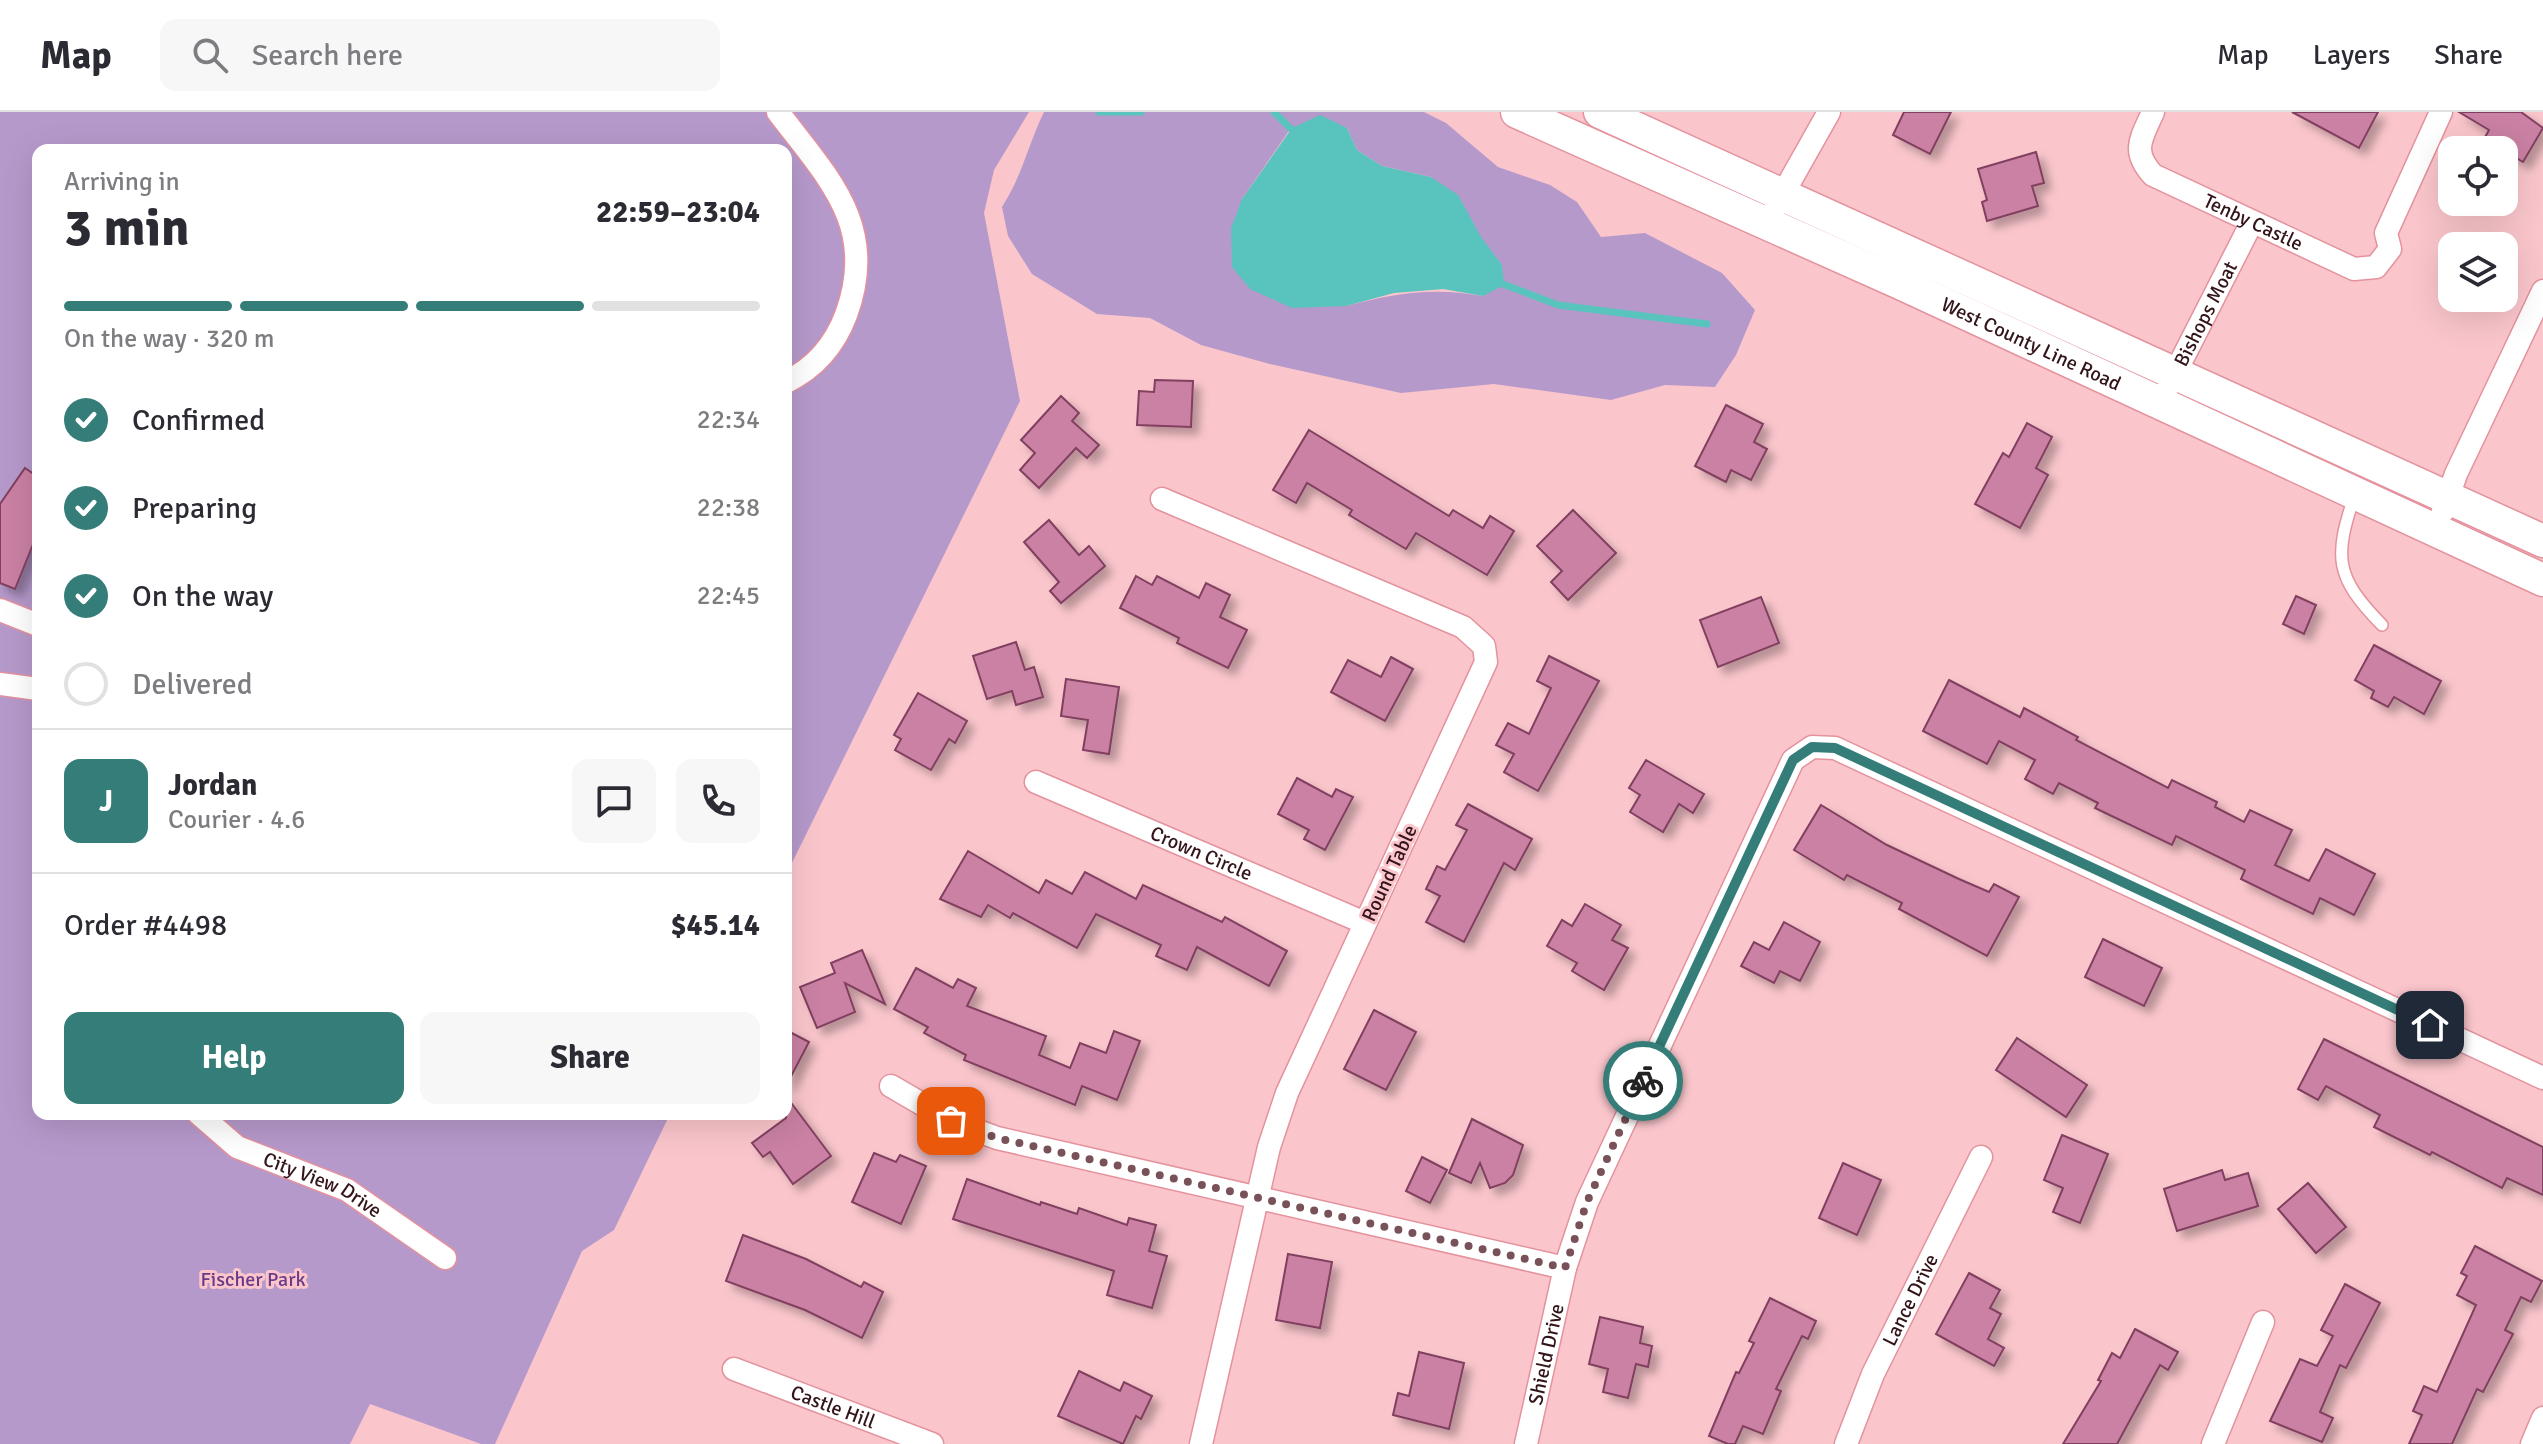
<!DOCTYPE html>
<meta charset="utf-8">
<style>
:root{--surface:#fff;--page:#f7f7f7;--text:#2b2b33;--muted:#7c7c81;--line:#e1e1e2;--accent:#357d79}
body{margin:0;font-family:Signika,sans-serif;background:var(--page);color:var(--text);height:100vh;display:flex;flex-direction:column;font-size:30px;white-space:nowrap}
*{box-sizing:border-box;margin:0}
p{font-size:26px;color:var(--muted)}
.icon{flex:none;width:44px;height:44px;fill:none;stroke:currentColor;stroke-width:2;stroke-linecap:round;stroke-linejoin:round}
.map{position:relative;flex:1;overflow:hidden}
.side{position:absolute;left:32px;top:32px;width:760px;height:976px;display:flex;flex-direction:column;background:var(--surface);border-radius:16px;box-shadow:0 8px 32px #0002}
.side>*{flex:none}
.buttons{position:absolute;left:2438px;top:24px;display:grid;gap:16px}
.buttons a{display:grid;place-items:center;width:80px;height:80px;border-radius:16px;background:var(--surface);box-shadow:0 8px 32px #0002;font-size:40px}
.pin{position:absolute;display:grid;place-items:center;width:68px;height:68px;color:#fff;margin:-34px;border-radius:16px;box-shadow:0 4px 12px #0006}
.courier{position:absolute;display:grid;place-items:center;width:80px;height:80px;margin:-40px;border:6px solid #357d79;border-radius:50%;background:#fff;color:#222;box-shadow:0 2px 10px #0007}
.summary em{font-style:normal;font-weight:700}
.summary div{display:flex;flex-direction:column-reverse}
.summary{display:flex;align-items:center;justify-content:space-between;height:136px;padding:0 32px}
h1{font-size:52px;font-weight:700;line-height:60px}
.bar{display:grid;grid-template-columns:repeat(4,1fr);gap:12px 8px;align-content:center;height:96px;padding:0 32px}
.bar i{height:10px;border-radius:6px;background:var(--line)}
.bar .active{background:var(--accent)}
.bar p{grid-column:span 4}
.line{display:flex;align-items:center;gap:20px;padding:0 32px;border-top:2px solid var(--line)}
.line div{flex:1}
.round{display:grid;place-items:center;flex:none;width:84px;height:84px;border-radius:16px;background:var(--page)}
ol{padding:0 32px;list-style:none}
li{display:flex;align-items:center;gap:24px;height:88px}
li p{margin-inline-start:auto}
li .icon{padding:8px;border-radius:50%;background:var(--accent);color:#fff;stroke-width:4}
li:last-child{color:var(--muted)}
li i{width:44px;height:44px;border:4px solid var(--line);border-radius:50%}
.cta{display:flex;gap:16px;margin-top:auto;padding:16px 32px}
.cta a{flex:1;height:92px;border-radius:16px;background:var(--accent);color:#fff;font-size:32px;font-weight:700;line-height:92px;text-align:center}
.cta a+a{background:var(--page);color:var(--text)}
header{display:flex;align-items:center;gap:48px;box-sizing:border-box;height:112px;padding:0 40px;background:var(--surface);border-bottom:2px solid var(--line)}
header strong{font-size:38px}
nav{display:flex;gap:44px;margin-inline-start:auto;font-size:28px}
.search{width:560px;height:72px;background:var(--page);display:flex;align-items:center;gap:20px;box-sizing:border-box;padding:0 28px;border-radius:16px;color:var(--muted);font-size:30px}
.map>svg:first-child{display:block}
</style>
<header>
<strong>Map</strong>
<div class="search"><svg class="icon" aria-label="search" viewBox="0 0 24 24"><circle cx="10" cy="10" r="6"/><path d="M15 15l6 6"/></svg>Search here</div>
<nav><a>Map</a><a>Layers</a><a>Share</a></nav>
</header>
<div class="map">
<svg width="2543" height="1332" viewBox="0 0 2543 1332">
<defs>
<filter id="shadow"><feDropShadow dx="7" dy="7" stdDeviation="4" flood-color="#0004"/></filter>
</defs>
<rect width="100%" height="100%" fill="#fac6cc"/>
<g fill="#b699cb" fill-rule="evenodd">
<path d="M0 0H1029L994 58 984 101 1020 289 786 763V38H38V1002H670L614 1118 582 1139 495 1332H481L370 1292 350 1332H0Z"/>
<path d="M1044 0H1424L1446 11 1498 55 1550 73 1577 90 1601 125 1645 121 1722 161 1755 198 1736 243 1715 275 1665 273 1611 288 1494 272 1401 281 1270 252 1201 233 1150 206 1097 202 1032 162 1008 124 1002 95C1023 62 1027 35 1044 0ZM1291 16H1347L1357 38 1382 54 1431 65 1502 153 1483 184C1433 175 1394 181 1346 194L1242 87Z"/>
</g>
<path fill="#59c3be" d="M1320 3 1347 16 1357 38 1382 54 1431 65 1458 83 1481 125 1502 153 1504 173 1483 184 1443 177 1394 181 1346 194 1292 196 1250 177 1232 155 1231 116 1242 87 1292 16Z"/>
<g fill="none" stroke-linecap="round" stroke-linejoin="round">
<g stroke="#59c3be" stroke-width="7">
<path d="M1099 0H1141"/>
<path d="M1274 0 1297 23"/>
<path d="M1495 169 1558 193 1707 212"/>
</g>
</g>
<g fill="#ca81a3" stroke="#813f5f" stroke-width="2" filter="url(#shadow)">
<path d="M1904 0H1951L1930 42 1893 23Z"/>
<path d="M2292 0H2378L2359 36Z"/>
<path d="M2459 0H2521L2543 16 2523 50 2484 27 2489 18Z"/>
<path d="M2036 40 2044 71 2032 74 2038 94 1987 109 1982 90 1987 88 1978 57Z"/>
<path d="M1155 268 1193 269 1191 315 1137 313 1139 279 1154 280Z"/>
<path d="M1061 284 1079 301 1072 309 1099 333 1087 346 1076 336 1039 376 1020 358 1035 341 1021 328Z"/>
<path d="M1726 293 1763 312 1754 330 1767 337 1751 368 1731 358 1726 370 1695 354Z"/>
<path d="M2027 311 2052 325 2036 356 2048 363 2020 416 1975 392 2003 341 2009 345Z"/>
<path d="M1309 318 1449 404 1453 398 1483 416 1490 404 1514 419 1487 463 1416 421 1406 437 1349 403 1352 398 1307 371 1296 391 1273 378Z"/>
<path d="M25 356 38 365V420L15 477 0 471V392Z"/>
<path d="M1573 398 1616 441 1568 488 1551 470 1562 459 1537 434Z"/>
<path d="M1049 408 1079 443 1089 434 1105 454 1061 491 1050 479 1059 470 1024 430Z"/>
<path d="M1136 464 1152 473 1157 464 1199 486 1206 471 1230 483 1220 505 1247 518 1228 556 1177 531 1179 526 1120 496Z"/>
<path d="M2296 484 2316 493 2304 522 2283 512Z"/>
<path d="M1761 485 1779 531 1718 555 1700 508Z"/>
<path d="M1016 530 1025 558 1034 555 1043 585 1016 593 1012 579 987 587 973 544Z"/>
<path d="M2374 533 2441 569 2424 602 2394 585 2388 595 2371 586 2374 579 2355 568Z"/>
<path d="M1549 544 1599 569 1538 679 1504 660 1514 642 1496 633 1508 611 1529 622 1551 576 1537 569Z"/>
<path d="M1391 545 1413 557 1385 609 1331 580 1348 548 1381 565Z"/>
<path d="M1066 567 1119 575 1109 642 1083 638 1088 608 1061 604Z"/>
<path d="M1949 568 2020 605 2024 596 2078 625 2076 628 2168 676 2172 668 2217 690 2215 695 2244 710 2250 698 2292 718 2275 753 2309 769 2326 737 2375 762 2354 803 2320 786 2313 802 2241 767 2245 758 2176 724 2172 733 2095 696 2098 691 2059 671 2053 682 2025 667 2035 648 1999 629 1987 652 1923 619Z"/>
<path d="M918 581 967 609 955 631 949 627 931 658 895 638 901 627 894 623Z"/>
<path d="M1646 648 1704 682 1693 701 1679 692 1663 720 1630 700 1640 683 1629 676Z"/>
<path d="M1297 666 1332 685 1336 677 1353 685 1325 738 1304 727 1309 718 1278 702Z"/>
<path d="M1468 692 1532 727 1515 758 1504 751 1464 830 1426 810 1440 784 1426 777 1437 754 1445 758 1467 718 1456 713Z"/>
<path d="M1821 693 1887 733 1959 767 1989 780 1994 772 2019 785 1987 844 1899 797 1902 791 1847 763 1844 768 1794 738Z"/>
<path d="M968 739 1039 781 1046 768 1072 782 1085 760 1136 787 1143 773 1222 810 1225 805 1287 839 1269 874 1197 835 1187 858 1156 844 1161 833 1096 802 1077 836 1013 801 1010 806 988 793 981 805 940 787Z"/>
<path d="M1585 792 1621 813 1612 828 1628 836 1604 878 1572 859 1577 851 1547 834 1562 808 1572 814Z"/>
<path d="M1784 810 1820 830 1800 869 1780 859 1774 871 1741 854 1754 830 1769 838Z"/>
<path d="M2103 827 2162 856 2144 894 2085 865Z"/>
<path d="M862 838 885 892 845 871 855 900 817 916 800 875 835 861 831 851Z"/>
<path d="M916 856 953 876 958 867 976 876 967 894 1046 924 1039 943 1070 956 1080 931 1106 941 1114 919 1140 929 1117 988 1082 974 1075 993 964 948 966 943 924 921 928 915 894 897Z"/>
<path d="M1374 898 1416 920 1386 978 1344 957Z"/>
<path d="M786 918 809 930 786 974Z"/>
<path d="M2017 926 2087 973 2066 1005 1996 958Z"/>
<path d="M2324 927 2543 1035V1083L2507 1066 2502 1076 2432 1040 2430 1043 2374 1015 2380 1003 2326 974 2318 988 2298 977Z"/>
<path d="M786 984 831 1044 793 1072 770 1040 763 1045 752 1031 786 1006Z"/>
<path d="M1472 1007 1523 1033 1513 1063 1505 1071 1490 1076 1480 1051 1471 1071 1449 1061Z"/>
<path d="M2062 1023 2108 1042 2080 1111 2053 1100 2063 1076 2044 1068Z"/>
<path d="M874 1041 896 1050 900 1043 926 1054 901 1112 852 1090Z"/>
<path d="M1422 1045 1447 1058 1430 1091 1406 1079Z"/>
<path d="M1843 1051 1881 1068 1857 1123 1819 1106Z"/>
<path d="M2222 1058 2225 1068 2248 1061 2258 1094 2177 1119 2164 1077Z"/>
<path d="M967 1067 1040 1093 1041 1090 1077 1102 1079 1096 1127 1113 1129 1106 1156 1113 1149 1139 1167 1144 1152 1196 1107 1183 1114 1159 953 1107Z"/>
<path d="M2308 1071 2346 1115 2316 1141 2278 1097Z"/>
<path d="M743 1123 806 1147 861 1175 864 1170 883 1180 862 1226 805 1198 726 1169Z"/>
<path d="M2475 1134 2542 1169 2531 1190 2521 1185 2505 1218 2513 1222 2483 1280 2477 1277 2452 1332H2409L2422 1303 2413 1299 2424 1274 2437 1280 2476 1193 2457 1183 2467 1164 2461 1161Z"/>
<path d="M1288 1142 1332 1150 1320 1216 1276 1208Z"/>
<path d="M1969 1161 2000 1178 1990 1196 2001 1202 1988 1227 2004 1236 1994 1254 1936 1222Z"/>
<path d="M2345 1172 2380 1191 2346 1256 2340 1253 2320 1300 2333 1306 2322 1330 2270 1309 2300 1247 2317 1254 2333 1224 2321 1218Z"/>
<path d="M1770 1186 1816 1209 1808 1227 1802 1224 1776 1277 1781 1279 1763 1322 1743 1314 1735 1332H1728L1709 1324 1736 1260 1739 1261 1754 1231 1749 1229Z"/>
<path d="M1600 1205 1643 1215 1640 1231 1652 1234 1648 1255 1636 1252 1628 1286 1603 1280 1608 1257 1589 1252Z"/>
<path d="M2135 1217 2178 1240 2168 1258 2160 1253 2117 1332H2063L2101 1269 2098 1268 2112 1241 2120 1246Z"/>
<path d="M1419 1240 1464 1251 1449 1317 1393 1303 1398 1281 1409 1284Z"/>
<path d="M1079 1259 1120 1279 1124 1270 1152 1284 1141 1307 1136 1304 1123 1332 1058 1304Z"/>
</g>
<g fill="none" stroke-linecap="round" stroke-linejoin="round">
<g stroke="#e4929d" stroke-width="14">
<path id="service" d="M2355 382C2334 445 2334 464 2382 513"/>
</g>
<g stroke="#e4929d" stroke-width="25">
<g id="minor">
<path d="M778 0C828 66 879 114 846 203 835 232 815 256 786 270"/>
<path id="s1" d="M2153 0C2141 27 2131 39 2153 63L2354 157 2376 155 2390 137 2386 121 2441 0"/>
<path d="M1776 94 1829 0"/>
<path id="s2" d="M2169 273 2252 110"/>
<path d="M1162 387 1463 515 1484 534 1486 550 1287 981 1269 1035 1201 1332"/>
<path d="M2443 399 2456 362 2543 179"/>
<path d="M0 498 38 513"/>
<path d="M0 572 38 577"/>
<path id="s3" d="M1036 670 1365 811"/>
<path d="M891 974 951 1009 997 1026 1565 1156"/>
<path id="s4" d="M199 1002 237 1035 347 1078 445 1146"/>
<path id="s5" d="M734 1257 932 1332"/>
<path id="s6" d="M1526 1332 1565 1156 1587 1090 1793 648 1812 635 1835 636 2543 966"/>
<path id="s7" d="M1846 1332 1873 1262 1981 1045"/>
<path d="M2213 1332 2263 1210"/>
<path d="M2532 1332 2543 1306"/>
</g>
</g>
<g stroke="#e4929d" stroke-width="35">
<g id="secondary">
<path id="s8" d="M1517 0 1900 171 2543 468"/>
<path d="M1600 0 2543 429"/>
</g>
</g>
<use href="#service" stroke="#fff" stroke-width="11"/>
<use href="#minor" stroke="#fff" stroke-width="22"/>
<use href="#secondary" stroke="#fff" stroke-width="32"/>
</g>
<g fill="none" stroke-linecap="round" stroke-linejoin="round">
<path stroke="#785258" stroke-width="8" stroke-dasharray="0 14.4" d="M951 1009 997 1026 1565 1156 1587 1090 1643 969"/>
<path stroke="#357d79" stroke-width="10" d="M1643 969 1793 648 1812 635 1835 636 2430 913"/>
</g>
<g text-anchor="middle" stroke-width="6" stroke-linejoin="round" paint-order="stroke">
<g font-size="20" fill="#321419" stroke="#fac6cc">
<text dy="7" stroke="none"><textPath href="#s1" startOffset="180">Tenby Castle</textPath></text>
<text dy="7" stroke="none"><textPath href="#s2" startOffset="80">Bishops Moat</textPath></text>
<text dy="7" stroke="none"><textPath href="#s8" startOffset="564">West County Line Road</textPath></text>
<text dy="7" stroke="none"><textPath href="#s3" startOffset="180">Crown Circle</textPath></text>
<text transform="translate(1389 761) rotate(-65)" y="7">Round Table</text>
<text dy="7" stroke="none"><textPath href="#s4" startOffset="144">City View Drive</textPath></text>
<text dy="7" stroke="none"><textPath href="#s7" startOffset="158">Lance Drive</textPath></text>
<text dy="7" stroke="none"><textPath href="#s6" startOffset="92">Shield Drive</textPath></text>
<text dy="7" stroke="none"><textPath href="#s5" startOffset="106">Castle Hill</textPath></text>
</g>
<g font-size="20" fill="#6a3b87" stroke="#fac6cc">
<text x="253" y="1174">Fischer Park</text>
</g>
</g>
</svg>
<div class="buttons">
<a><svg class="icon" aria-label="locate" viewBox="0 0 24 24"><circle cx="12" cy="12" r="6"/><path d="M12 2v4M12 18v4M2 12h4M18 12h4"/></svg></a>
<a><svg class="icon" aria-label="layers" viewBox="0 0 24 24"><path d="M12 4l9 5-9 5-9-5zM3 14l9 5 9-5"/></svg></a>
</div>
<div class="pin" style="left:951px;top:1009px;background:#ea580c"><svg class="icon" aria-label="bag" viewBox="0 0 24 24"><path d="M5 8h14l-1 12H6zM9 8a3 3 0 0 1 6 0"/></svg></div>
<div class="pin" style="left:2430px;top:913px;background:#1f2937"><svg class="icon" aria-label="home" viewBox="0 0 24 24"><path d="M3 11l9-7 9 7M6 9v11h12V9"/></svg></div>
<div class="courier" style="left:1643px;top:969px"><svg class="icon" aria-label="bike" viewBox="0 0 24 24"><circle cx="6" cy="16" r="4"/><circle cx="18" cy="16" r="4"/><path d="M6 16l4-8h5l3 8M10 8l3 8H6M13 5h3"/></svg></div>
<section class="side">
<div class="summary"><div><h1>3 min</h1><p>Arriving in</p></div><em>22:59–23:04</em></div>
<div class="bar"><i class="active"></i><i class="active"></i><i class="active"></i><i></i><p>On the way · 320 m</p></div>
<ol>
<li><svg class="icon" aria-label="check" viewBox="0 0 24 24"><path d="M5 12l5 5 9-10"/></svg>Confirmed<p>22:34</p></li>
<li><svg class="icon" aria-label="check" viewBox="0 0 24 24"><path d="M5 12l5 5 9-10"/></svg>Preparing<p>22:38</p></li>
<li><svg class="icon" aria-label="check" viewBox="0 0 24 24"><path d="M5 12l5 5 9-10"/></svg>On the way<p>22:45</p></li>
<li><i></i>Delivered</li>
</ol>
<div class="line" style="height:144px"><b class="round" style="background:var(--accent);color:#fff">J</b><div><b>Jordan</b><p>Courier · 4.6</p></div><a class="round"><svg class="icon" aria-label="chat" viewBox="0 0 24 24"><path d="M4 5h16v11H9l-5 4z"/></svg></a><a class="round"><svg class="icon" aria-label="phone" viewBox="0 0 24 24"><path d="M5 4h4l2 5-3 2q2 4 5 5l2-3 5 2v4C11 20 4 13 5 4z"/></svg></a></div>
<div class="line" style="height:104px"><div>Order #4498</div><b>$45.14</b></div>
<div class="cta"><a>Help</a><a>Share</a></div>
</section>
</div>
